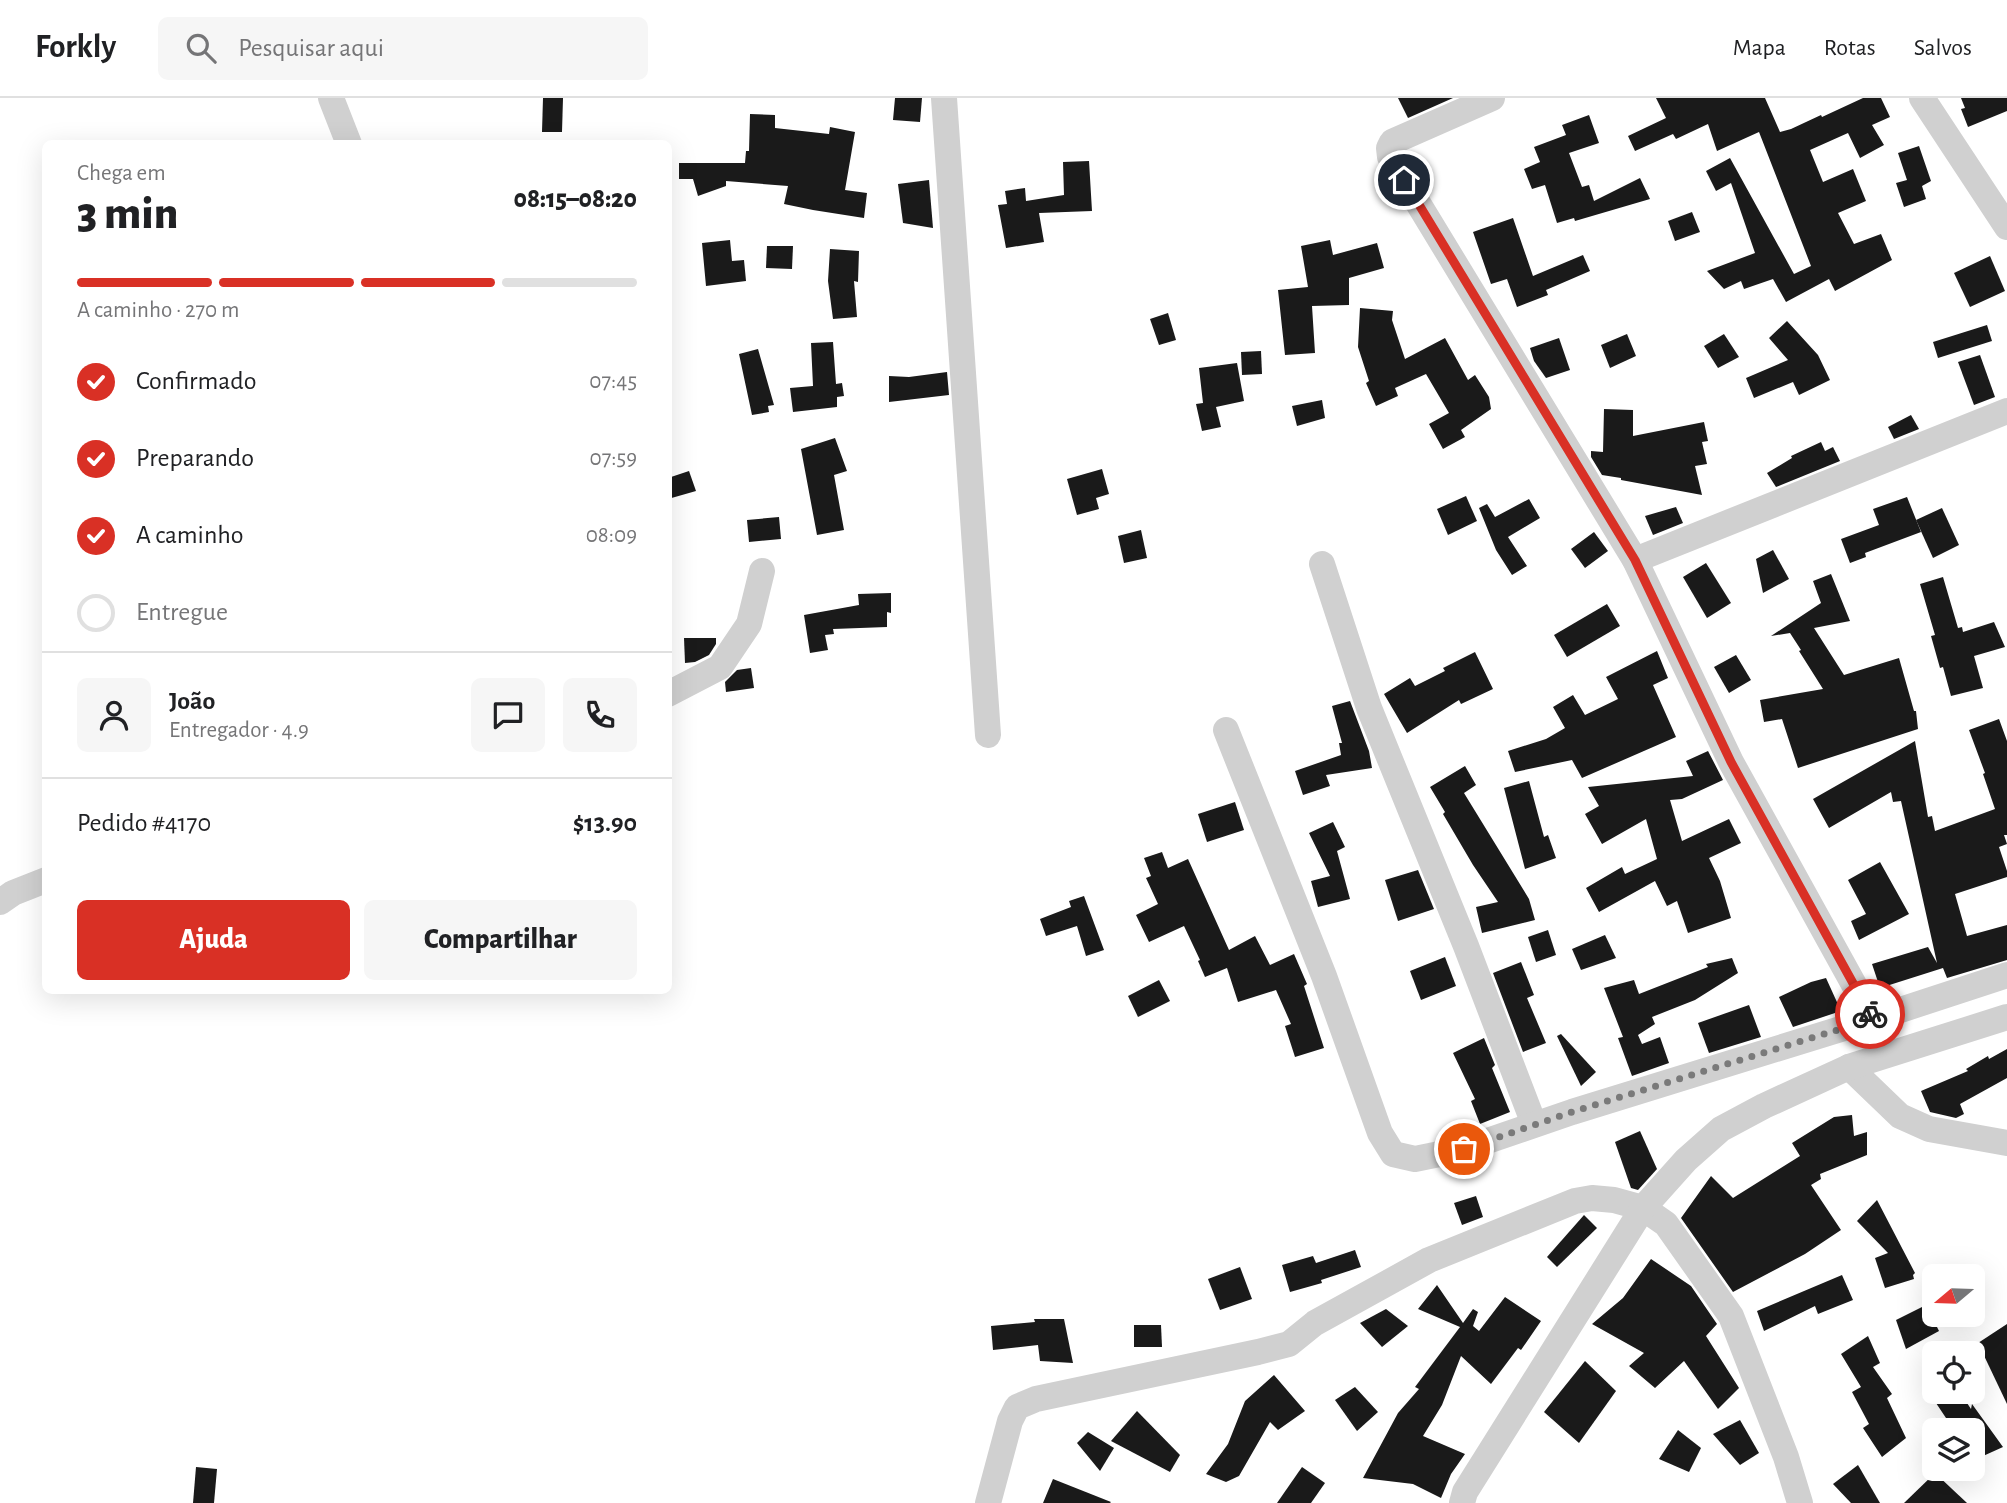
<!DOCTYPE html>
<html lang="pt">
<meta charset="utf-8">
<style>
:root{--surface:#fff;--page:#f6f6f6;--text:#202124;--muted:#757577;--line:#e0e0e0;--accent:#d93025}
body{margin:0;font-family:"Alegreya Sans",sans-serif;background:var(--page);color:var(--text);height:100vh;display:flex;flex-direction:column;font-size:26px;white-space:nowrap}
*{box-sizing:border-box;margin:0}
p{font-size:23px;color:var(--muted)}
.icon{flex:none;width:38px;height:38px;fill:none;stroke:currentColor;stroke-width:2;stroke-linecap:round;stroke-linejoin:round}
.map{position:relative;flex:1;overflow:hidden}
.drawer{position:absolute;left:42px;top:42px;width:630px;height:854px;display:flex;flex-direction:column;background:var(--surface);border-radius:10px;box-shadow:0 7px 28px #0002}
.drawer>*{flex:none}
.needle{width:46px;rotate:251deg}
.tools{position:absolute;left:1922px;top:1166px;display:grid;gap:14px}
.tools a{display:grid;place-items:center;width:63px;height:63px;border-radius:10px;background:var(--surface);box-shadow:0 7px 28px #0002;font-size:35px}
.pin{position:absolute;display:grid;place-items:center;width:60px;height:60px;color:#fff;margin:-30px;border:4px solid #fff;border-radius:50%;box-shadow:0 2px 7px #0007}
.courier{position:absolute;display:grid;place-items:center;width:70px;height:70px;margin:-35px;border:5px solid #d93025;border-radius:50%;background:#fff;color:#222;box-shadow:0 2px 9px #0007}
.overview em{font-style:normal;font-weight:800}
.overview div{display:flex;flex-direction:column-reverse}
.overview{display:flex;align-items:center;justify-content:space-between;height:119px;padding:0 35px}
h1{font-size:46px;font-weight:800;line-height:52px}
.bar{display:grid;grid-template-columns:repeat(4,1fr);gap:10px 7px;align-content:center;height:84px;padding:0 35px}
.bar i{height:9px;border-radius:5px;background:var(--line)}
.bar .selected{background:var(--accent)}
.bar p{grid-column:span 4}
.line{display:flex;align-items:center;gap:18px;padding:0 35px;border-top:2px solid var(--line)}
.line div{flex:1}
.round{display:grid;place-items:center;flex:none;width:74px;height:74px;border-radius:10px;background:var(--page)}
ol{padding:0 35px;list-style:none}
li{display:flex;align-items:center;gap:21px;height:77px}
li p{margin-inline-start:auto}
li .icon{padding:7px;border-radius:50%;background:var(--accent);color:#fff;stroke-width:4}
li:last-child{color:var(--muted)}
li i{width:38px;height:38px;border:4px solid var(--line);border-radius:50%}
.primary-button{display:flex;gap:14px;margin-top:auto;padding:14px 35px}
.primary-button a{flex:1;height:80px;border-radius:10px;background:var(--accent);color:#fff;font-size:28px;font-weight:800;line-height:80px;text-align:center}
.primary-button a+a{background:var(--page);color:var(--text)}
header{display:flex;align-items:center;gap:42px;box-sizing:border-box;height:98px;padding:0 35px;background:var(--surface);border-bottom:2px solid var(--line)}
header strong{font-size:33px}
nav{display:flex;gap:38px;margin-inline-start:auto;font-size:24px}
.search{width:490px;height:63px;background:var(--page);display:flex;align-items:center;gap:18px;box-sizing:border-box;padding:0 24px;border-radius:10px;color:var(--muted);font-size:26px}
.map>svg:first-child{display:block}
</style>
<header>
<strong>Forkly</strong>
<div class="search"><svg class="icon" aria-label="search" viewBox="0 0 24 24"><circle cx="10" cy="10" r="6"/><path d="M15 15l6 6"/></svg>Pesquisar aqui</div>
<nav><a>Mapa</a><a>Rotas</a><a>Salvos</a></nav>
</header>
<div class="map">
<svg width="2007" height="1405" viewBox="0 0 2007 1405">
<rect width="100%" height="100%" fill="#fff"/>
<g fill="#1a1a1a">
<path d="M543 0H563L562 34H542Z"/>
<path d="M895 0H922L920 24 893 22Z"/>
<path d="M1398 0H1453L1408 20Z"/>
<path d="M1656 0H1765L1780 34 1791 31 1821 17 1822 19 1863 0H1881L1890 19 1872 27 1884 47 1860 60 1848 35 1810 52 1823 84 1853 71 1866 103 1838 115 1854 146 1881 136 1892 162 1835 193 1829 181 1786 204 1773 181 1744 191 1741 183 1724 191 1707 173 1755 155 1731 85 1716 93 1706 73 1730 60 1794 176 1811 168 1759 34 1717 53 1708 26 1676 41 1673 36 1635 53 1628 38 1666 20Z"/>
<path d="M1961 0H2007V13L1968 29 1961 11 1965 10Z"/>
<path d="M750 16 775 17V30L829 36 830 29 855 34 845 92 867 95 864 120 813 112 784 106 788 88 726 83V88L698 98 693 81H679V65H745L746 53H749Z"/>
<path d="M1589 17 1599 45 1569 55 1582 89 1589 87 1594 103 1640 80 1650 101 1575 123 1574 120 1557 125 1545 87 1532 91 1524 71 1540 64 1534 49 1566 37 1562 27Z"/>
<path d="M1919 48 1931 83 1922 88 1926 101 1904 109 1896 85 1907 82 1898 55Z"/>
<path d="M1089 63 1092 113 1039 115 1044 144 1006 150 998 107 1007 106 1005 93 1025 90 1026 103 1064 97 1063 64Z"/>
<path d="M929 82 933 130 903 125 898 86Z"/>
<path d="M1692 114 1700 134 1675 143 1668 123Z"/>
<path d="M1513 120 1533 178 1583 157 1590 173 1546 192 1548 197 1517 209 1507 181 1491 186 1473 134Z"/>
<path d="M730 142 732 163 744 162 746 183 706 188 702 145Z"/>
<path d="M1330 142 1333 157 1377 145 1384 170 1349 180V207L1312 208 1315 255 1285 257 1278 192 1308 189 1301 148Z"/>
<path d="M767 148H793L792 171 766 170Z"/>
<path d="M830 151 859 153 858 184 854 183 857 219 833 221 828 183Z"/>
<path d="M1990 158 2005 193 1970 209 1954 175Z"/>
<path d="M1360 210 1393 213 1392 222 1405 261 1445 240 1468 282 1475 277 1489 299 1491 311 1461 332 1465 339 1443 351 1429 326 1449 315 1426 276 1395 290 1398 298 1376 308 1366 285 1369 283 1358 249Z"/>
<path d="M1168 215 1176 242 1159 247 1150 221Z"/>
<path d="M1787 223 1818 257 1830 282 1799 297 1793 284 1754 300 1746 280 1788 262 1769 240Z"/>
<path d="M1987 227 1992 243 1938 260 1933 244Z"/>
<path d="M1627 236 1636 258 1610 270 1601 247Z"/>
<path d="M1724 236 1739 259 1718 270 1704 248Z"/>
<path d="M1559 240 1570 272 1546 280 1534 263 1530 250Z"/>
<path d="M833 244 836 286 842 285 844 298 837 299V309L793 314 790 290 813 288 811 245Z"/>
<path d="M758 251 774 307 768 308 769 314 752 317 739 256Z"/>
<path d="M1261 253 1262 276 1242 277 1241 254Z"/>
<path d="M1980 257 1995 299 1974 307 1958 264Z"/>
<path d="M1237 265 1244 303 1216 309 1221 329 1202 333 1196 306 1203 305 1199 270Z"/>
<path d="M947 274 949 297 889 304V278L909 279Z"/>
<path d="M1322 302 1325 320 1297 328 1292 308Z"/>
<path d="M1604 311 1633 312V338L1704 324 1708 343 1702 344 1707 366 1695 368 1702 397 1621 382V380L1602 377 1591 359V353L1603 354Z"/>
<path d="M1911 317 1919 331 1894 341 1888 329Z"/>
<path d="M835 340 847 373 834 377 844 432 817 437 801 351Z"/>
<path d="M1821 344 1825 353 1833 349 1840 363 1776 389 1767 375 1792 360 1791 358Z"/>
<path d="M1102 371 1109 396 1096 400 1099 411 1077 417 1067 381Z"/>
<path d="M689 373 696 393 668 401V380Z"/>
<path d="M1466 398 1477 423 1448 437 1437 411Z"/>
<path d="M1907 399 1921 434 1865 455 1866 459 1850 465 1841 441 1879 427 1873 411Z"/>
<path d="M1529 401 1540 420 1508 439 1527 468 1512 477 1496 452 1479 410 1487 406 1495 419Z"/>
<path d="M1676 409 1683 425 1653 437 1645 418Z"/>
<path d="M1942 410 1959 447 1933 460 1916 422Z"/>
<path d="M779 419 781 441 749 444 747 422Z"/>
<path d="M1141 432 1147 460 1124 465 1118 438Z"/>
<path d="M1594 434 1608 453 1585 470 1571 451Z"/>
<path d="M1773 452 1789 481 1763 495 1756 461Z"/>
<path d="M1706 465 1731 505 1707 520 1683 479Z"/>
<path d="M1831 476 1850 523 1814 530 1844 577 1899 560 1914 613H1916L1918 631 1798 670 1782 621 1764 624 1760 602 1823 591 1799 553 1801 552 1790 535 1771 538 1821 505 1813 483Z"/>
<path d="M1943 479 1958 530 1962 529 1963 534 1994 524 2005 549 1974 558 1983 590 1951 598 1943 569 1940 570 1931 538 1935 537 1920 486Z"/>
<path d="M891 495V515L887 514V529L833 531 834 536 825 537 828 552 810 555 804 517 859 507 858 496Z"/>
<path d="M1607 506 1620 528 1567 559 1554 537Z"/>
<path d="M684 540H716V546L709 557 695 564 685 565Z"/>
<path d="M1657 553 1668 580 1653 587 1676 639 1582 680 1572 662 1515 674 1508 653 1546 641 1565 630 1553 609 1573 597 1585 617 1618 601 1606 579Z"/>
<path d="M1475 554 1493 591 1461 606 1459 602 1407 635 1384 596 1410 580 1415 588 1445 573 1443 570Z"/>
<path d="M1736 557 1751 582 1729 595 1714 569Z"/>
<path d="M751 570 754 590 726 594 725 584 737 572Z"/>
<path d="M1350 603 1369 653 1372 670 1326 677 1330 688 1303 697 1295 673 1341 657 1339 645H1342L1332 608Z"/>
<path d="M1999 621 2007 643V737H2004L2007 746 1999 749 2007 773V779L1955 796 1967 838 2007 827V862L1947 880 1943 870 1880 890 1872 866 1928 849 1937 865 1901 703 1893 704 1891 694 1829 730 1813 701 1915 643 1928 719 1932 718 1935 733 1995 711 1983 676 1985 675 1969 632Z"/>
<path d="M1708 653 1723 682 1682 701 1670 702 1682 743 1729 721 1741 745 1709 760 1720 783 1731 820 1688 835 1677 803 1667 808 1655 783 1599 814 1586 790 1622 769 1625 776 1657 761 1646 721 1602 746 1585 716 1599 708 1588 689 1693 678 1686 663Z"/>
<path d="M1465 668 1476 687 1464 695 1529 801 1535 822 1482 835 1476 809 1498 804 1473 767 1443 716 1445 714 1430 689Z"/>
<path d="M1529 683 1544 739 1548 737 1556 760 1525 771 1504 690Z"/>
<path d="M1235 704 1244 732 1207 744 1198 716Z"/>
<path d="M1333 724 1345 749 1337 753 1350 801 1318 809 1311 783 1330 778 1309 735Z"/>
<path d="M1162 754 1168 770 1188 761 1229 852 1255 838 1270 867 1294 856 1307 886 1304 888 1324 950 1295 959 1285 928 1291 926 1276 892 1238 904 1227 870 1205 879 1198 863 1200 862 1184 828 1149 844 1136 817 1158 806 1146 780 1151 778 1144 760Z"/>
<path d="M1880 764 1909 816 1859 842 1851 823 1866 816 1848 782Z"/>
<path d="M1418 772 1434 811 1398 823 1385 782Z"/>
<path d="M1084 798 1104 852 1086 858 1077 828 1046 838 1040 821 1071 809 1069 803Z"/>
<path d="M1548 832 1556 857 1536 864 1528 839Z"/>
<path d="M1605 837 1616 860 1581 872 1572 851Z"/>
<path d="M1445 859 1456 888 1421 902 1410 873Z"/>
<path d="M1732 860 1738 875 1695 902 1652 919 1655 926 1638 937 1642 946 1660 939 1669 965 1632 978 1618 940 1623 939 1604 890 1634 882 1639 896 1708 869 1706 866Z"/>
<path d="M1521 864 1534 897 1527 900 1546 945 1523 954 1493 875Z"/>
<path d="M1826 880 1841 913 1793 929 1779 899 1811 884Z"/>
<path d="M1159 882 1170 903 1138 919 1128 898Z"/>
<path d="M1749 907 1761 939 1709 955 1698 925Z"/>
<path d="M1561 936 1596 974 1581 988 1557 938Z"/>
<path d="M1484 940 1495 967 1492 970 1510 1014 1480 1026 1471 1003 1475 1001 1453 955Z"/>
<path d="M2007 951V980L1960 1006 1964 1016 1956 1020 1930 1014 1921 993 1968 973 1966 971 1988 958 1989 961Z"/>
<path d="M1852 1017 1854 1038 1867 1034V1057L1820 1076 1821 1081 1811 1087 1841 1132 1805 1156 1733 1194 1681 1120 1711 1078 1733 1100 1800 1058 1792 1045 1834 1019Z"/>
<path d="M1640 1033 1657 1071 1638 1092 1631 1090 1615 1044Z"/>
<path d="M1476 1098 1483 1119 1462 1127 1454 1105Z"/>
<path d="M1877 1102 1915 1175 1913 1177 1914 1181 1885 1190 1875 1160 1888 1155 1857 1123Z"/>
<path d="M1584 1117 1597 1130 1557 1169 1547 1159Z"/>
<path d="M1355 1152 1361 1169 1321 1182 1322 1185 1290 1194 1282 1167 1313 1158 1316 1165Z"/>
<path d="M1651 1161 1691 1188 1717 1226 1706 1238 1739 1290 1718 1311 1684 1263 1655 1290 1629 1268 1644 1255 1592 1226 1623 1200Z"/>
<path d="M1240 1169 1252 1201 1220 1212 1208 1181Z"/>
<path d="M1842 1177 1853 1202 1818 1216 1815 1208 1764 1233 1757 1213Z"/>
<path d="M1437 1187 1463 1225 1473 1211 1478 1214 1473 1228 1479 1233 1505 1199 1541 1223 1521 1252 1518 1250 1491 1286 1461 1258 1442 1307 1423 1338 1465 1356 1451 1376 1441 1400 1413 1386 1363 1380 1398 1315 1419 1291 1415 1289 1460 1229 1418 1211Z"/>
<path d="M1926 1207 1939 1233 1906 1251 1896 1222Z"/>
<path d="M1386 1211 1408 1228 1382 1249 1360 1225Z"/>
<path d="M1034 1221H1064L1073 1265 1040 1263 1038 1247 993 1252 991 1228 1035 1224Z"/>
<path d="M2007 1226V1306L1978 1245Z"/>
<path d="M1134 1227H1161L1162 1249H1134Z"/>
<path d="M1868 1238 1880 1265 1873 1269 1892 1296 1887 1300 1906 1340 1882 1359 1863 1330 1869 1326 1852 1294 1861 1289 1841 1256Z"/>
<path d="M1585 1263 1616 1293 1579 1345 1544 1314Z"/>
<path d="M1274 1277 1305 1313 1278 1332 1270 1324 1239 1378 1226 1384 1206 1376 1228 1346 1245 1303Z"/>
<path d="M1355 1289 1378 1314 1357 1333 1335 1302Z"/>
<path d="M1928 1293H1959L1971 1311 1972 1306 2003 1349 1972 1363V1332H1954Z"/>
<path d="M1137 1313 1180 1357 1170 1374 1111 1343Z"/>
<path d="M1740 1322 1759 1355 1740 1367 1713 1336Z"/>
<path d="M1678 1332 1701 1350 1689 1374 1659 1361Z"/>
<path d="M1088 1334 1114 1350 1100 1373 1077 1345Z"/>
<path d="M1858 1367 1880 1405H1851L1833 1386Z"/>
<path d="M196 1369 217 1371 214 1405H193Z"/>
<path d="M1302 1369 1325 1385 1311 1405H1277Z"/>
<path d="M1935 1375 1967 1405H1904Z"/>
<path d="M1053 1381 1111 1404 1110 1405H1043Z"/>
</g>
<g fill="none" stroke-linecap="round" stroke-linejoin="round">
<g stroke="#d0d0d0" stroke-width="26">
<path d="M331 0 349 46"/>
<path d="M944 0 988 637"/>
<path d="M1492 0 1392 44 1389 50 1390 59 1635 462 1731 664 1873 921"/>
<path d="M1922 0 2007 129"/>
<path d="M1635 462 2007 313"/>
<path d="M1322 466 1369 610 1466 848 1534 1026"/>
<path d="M668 596 720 569 749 526 762 473"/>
<path d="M1226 632 1324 878 1380 1035 1393 1056 1415 1061 1464 1051 1572 1014 1873 921 2007 877"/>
<path d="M0 804 13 795 46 782"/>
<path d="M1849 969 1900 1018 1929 1031 2007 1045"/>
<path d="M988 1405 1010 1323 1017 1309 1036 1301 1258 1254 1289 1246 1315 1225 1429 1162 1575 1103 1592 1100 1614 1102 1643 1110 1666 1126 1731 1218 1786 1359 1800 1405"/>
<path d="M1462 1405 1465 1394 1643 1110 1686 1062 1721 1031 1764 1008 1849 969 2007 919"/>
</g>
</g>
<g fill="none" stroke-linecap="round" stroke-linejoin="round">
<path stroke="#7a7a7a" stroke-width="7" stroke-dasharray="0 12.6" d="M1464 1051 1572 1014 1873 921 1870 916"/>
<path stroke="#d93025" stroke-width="9" d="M1404 82 1635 462 1731 664 1870 916"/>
</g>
</svg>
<div class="tools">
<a><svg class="needle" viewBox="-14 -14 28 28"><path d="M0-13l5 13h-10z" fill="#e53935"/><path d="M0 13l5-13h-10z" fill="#757577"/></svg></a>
<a><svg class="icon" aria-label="locate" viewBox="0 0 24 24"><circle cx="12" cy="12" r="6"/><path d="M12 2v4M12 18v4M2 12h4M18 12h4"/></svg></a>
<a><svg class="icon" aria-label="layers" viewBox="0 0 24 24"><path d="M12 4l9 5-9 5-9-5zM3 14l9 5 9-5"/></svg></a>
</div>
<div class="pin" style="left:1464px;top:1051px;background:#ea580c"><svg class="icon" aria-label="bag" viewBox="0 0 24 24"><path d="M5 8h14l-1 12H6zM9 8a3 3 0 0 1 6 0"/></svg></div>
<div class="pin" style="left:1404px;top:82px;background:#1f2937"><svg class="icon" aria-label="home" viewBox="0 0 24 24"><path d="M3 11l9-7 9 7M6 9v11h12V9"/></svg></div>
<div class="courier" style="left:1870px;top:916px"><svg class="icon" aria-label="bike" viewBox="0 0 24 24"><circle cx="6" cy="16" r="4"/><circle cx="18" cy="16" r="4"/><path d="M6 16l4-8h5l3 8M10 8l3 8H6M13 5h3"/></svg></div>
<section class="drawer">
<div class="overview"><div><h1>3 min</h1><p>Chega em</p></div><em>08:15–08:20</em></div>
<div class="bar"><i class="selected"></i><i class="selected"></i><i class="selected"></i><i></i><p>A caminho · 270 m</p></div>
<ol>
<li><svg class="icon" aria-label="check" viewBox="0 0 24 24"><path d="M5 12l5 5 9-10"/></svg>Confirmado<p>07:45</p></li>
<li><svg class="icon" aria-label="check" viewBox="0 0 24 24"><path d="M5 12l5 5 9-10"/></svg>Preparando<p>07:59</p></li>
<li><svg class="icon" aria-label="check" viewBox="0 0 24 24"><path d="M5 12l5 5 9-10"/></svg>A caminho<p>08:09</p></li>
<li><i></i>Entregue</li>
</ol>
<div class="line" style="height:126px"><a class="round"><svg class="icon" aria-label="person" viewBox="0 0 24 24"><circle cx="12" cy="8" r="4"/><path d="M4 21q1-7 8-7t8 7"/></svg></a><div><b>João</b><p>Entregador · 4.9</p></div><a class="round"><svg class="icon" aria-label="chat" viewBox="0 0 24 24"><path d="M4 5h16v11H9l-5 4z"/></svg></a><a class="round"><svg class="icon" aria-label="phone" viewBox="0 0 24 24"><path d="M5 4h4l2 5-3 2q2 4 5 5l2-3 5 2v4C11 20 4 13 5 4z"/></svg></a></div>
<div class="line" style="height:91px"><div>Pedido #4170</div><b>$13.90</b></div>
<div class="primary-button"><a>Ajuda</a><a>Compartilhar</a></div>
</section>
</div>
